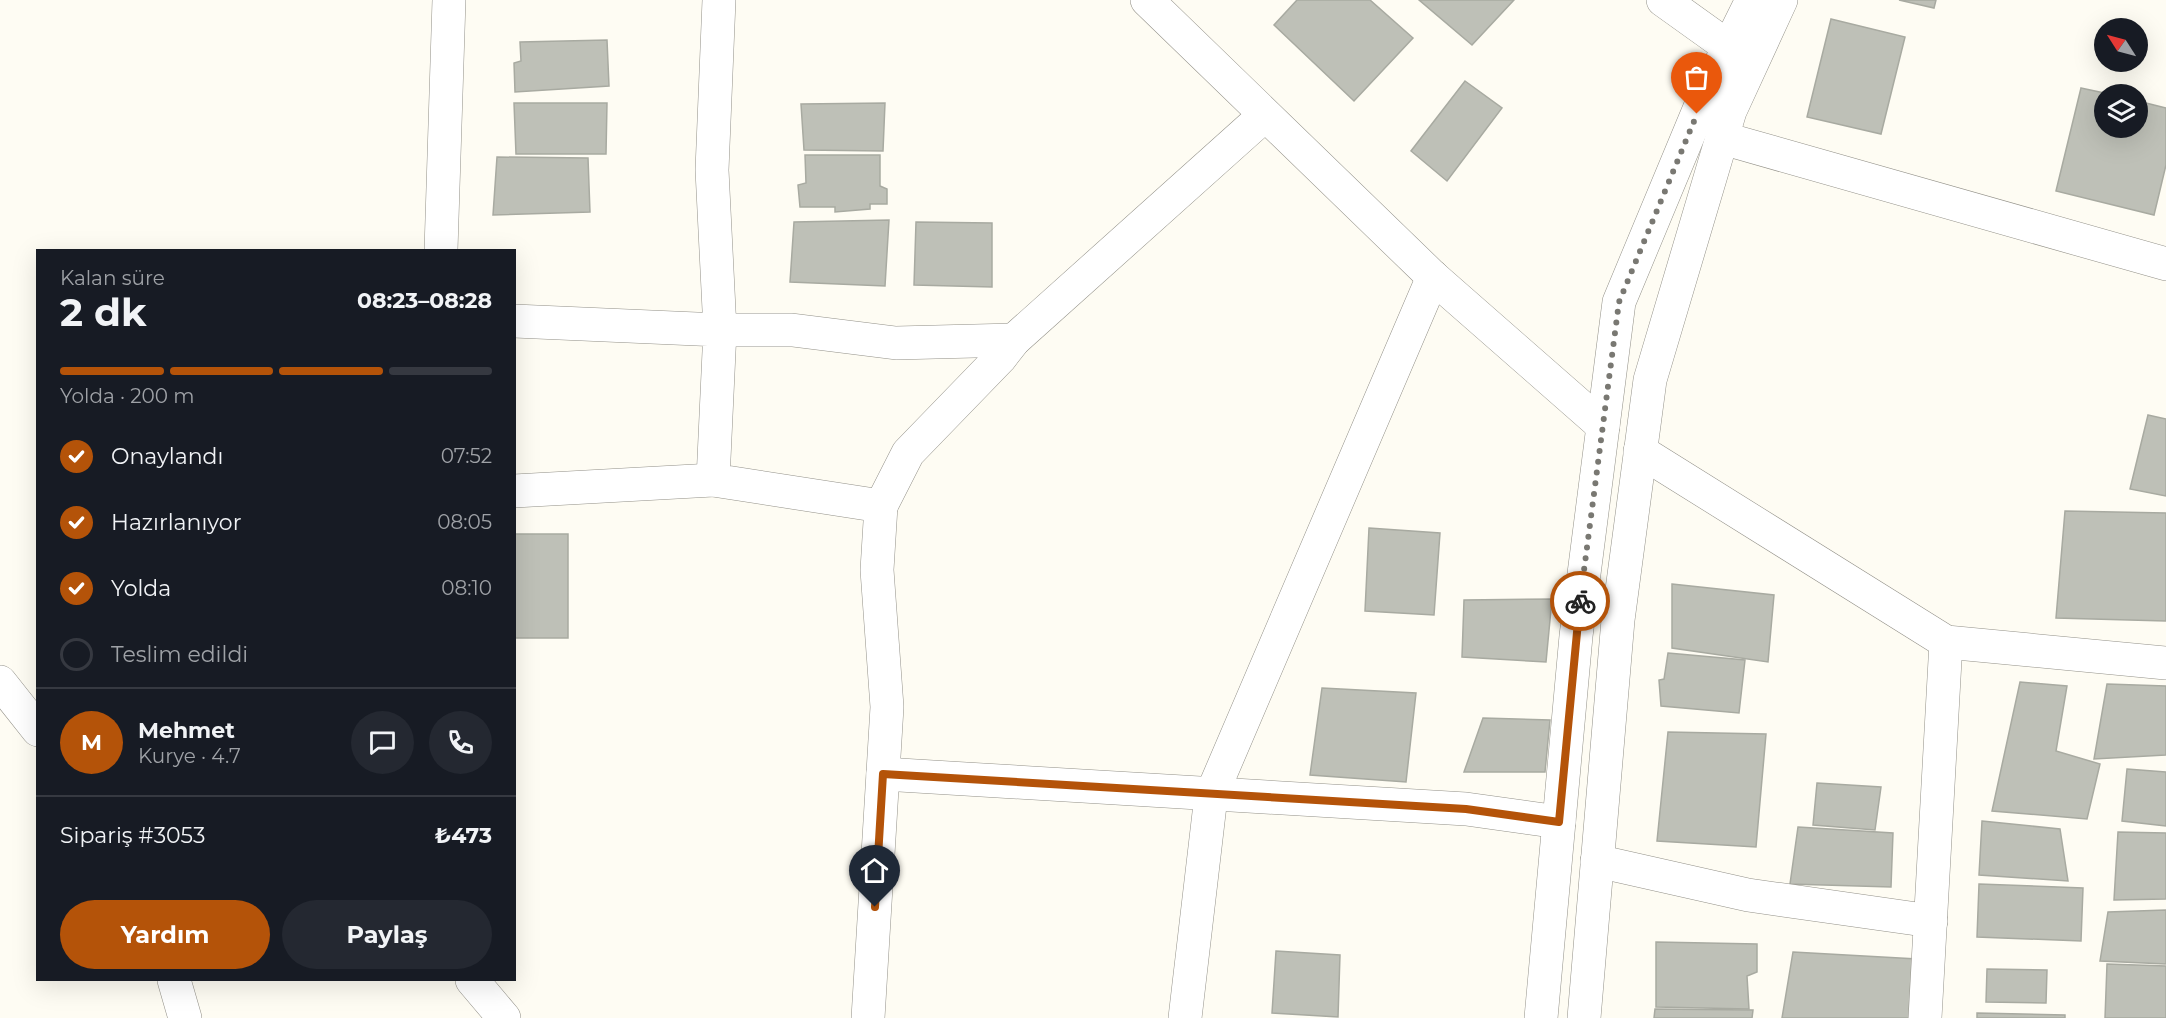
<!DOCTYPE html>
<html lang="tr">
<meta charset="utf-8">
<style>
:root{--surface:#171b24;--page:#242831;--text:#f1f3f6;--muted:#9ea1a6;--line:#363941;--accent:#b45309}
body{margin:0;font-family:Montserrat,sans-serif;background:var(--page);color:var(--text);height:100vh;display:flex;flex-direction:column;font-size:22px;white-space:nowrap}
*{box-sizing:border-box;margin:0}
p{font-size:20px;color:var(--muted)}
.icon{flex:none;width:33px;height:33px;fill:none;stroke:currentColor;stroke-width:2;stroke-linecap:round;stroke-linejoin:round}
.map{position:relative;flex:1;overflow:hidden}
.sheet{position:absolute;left:36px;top:249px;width:480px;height:732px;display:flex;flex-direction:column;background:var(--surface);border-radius:0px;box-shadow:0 6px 24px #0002}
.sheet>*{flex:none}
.needle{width:39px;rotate:306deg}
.buttons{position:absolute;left:2094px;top:18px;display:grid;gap:12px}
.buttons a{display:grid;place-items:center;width:54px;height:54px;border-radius:50%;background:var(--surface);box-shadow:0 6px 24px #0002;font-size:30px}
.pin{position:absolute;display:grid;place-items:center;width:51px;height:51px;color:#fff;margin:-62px -26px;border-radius:50% 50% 50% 0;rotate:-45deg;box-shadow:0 0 6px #0007}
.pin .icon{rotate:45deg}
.courier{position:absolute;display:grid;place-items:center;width:60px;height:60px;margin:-30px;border:4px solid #b45309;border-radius:50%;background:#fff;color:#222;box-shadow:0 2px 8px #0007}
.summary em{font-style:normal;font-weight:700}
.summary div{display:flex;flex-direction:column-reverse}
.summary{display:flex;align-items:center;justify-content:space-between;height:102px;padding:0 24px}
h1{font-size:39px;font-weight:700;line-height:45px}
.bar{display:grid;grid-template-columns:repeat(4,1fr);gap:9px 6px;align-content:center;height:72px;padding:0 24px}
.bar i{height:8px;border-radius:4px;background:var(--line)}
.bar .on{background:var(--accent)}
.bar p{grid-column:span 4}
.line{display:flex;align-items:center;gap:15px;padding:0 24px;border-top:2px solid var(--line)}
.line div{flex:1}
.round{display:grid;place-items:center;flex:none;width:63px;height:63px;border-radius:32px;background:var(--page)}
ol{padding:0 24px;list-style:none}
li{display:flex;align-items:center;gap:18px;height:66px}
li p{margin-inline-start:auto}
li .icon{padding:6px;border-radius:50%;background:var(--accent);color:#fff;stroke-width:4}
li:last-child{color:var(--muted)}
li i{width:33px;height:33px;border:3px solid var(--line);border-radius:50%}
.primary-button{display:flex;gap:12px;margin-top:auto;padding:12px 24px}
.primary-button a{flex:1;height:69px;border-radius:36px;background:var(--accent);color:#fff;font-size:24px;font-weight:700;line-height:69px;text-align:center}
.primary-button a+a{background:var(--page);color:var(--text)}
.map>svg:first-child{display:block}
</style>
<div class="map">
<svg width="2166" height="1018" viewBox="0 0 2166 1018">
<rect width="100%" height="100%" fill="#fefcf3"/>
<g fill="#bec0b7" stroke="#a8aaa1" stroke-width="1.5">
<path d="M1297 0H1370L1413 38 1354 101 1274 25Z"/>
<path d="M1419 0H1514L1472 45Z"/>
<path d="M1899 0H1936L1934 8Z"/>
<path d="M1831 19 1905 37 1881 134 1807 117Z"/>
<path d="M607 40 609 86 515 92 514 63 521 61 520 42Z"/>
<path d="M1465 81 1502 108 1447 181 1411 151Z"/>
<path d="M2081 88 2109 94H2104V128H2138V101L2166 108V165L2154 215 2056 191Z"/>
<path d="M514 103H607L606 154H516Z"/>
<path d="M885 103 883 151 804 150 801 104Z"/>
<path d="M805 155H880V186L887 189V204H870V209L835 212V207H800L798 185 806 183Z"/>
<path d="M497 157 588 158 590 212 493 215Z"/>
<path d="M889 220 885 286 790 282 794 222Z"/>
<path d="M916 222 992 223V287L914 285Z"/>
<path d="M2148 415 2166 419V496L2130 489Z"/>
<path d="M2065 511 2166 513V621L2056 618Z"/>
<path d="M1369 528 1440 533 1434 615 1365 611Z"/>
<rect x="514" y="534" width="54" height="104"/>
<path d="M1672 584 1774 595 1768 662 1672 648Z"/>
<path d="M1552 599 1546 662 1462 657 1464 600Z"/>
<path d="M1668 653 1745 660 1739 713 1661 706 1659 680 1664 679Z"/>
<path d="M2020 682 2067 686 2056 751 2100 764 2087 819 1992 811Z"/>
<path d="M2107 684 2166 686V755L2094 759Z"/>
<path d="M1322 688 1416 693 1406 782 1310 775Z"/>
<path d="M1483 718 1550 720 1545 772H1464Z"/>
<path d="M1668 732 1766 734 1756 847 1657 841Z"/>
<path d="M2127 769 2166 772V826L2122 821Z"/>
<path d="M1817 783 1881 787 1875 830 1813 825Z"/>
<path d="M1982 821 2060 829 2068 881 1979 875Z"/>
<path d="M1798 827 1893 833 1891 887 1790 884Z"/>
<path d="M2118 832 2166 833V899L2114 900Z"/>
<path d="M1979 884 2083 888 2081 941 1977 937Z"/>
<path d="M2166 910V964L2100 961 2108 912Z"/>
<path d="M1656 942 1757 944V972L1747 976 1749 1009 1656 1007Z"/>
<path d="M1276 951 1340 955 1338 1017 1272 1013Z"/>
<path d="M1793 952 1917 959 1909 1018H1782Z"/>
<path d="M2107 964 2166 966V1018H2105Z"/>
<path d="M1987 969 2047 970 2046 1003 1986 1002Z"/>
<path d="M1655 1009 1753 1010 1752 1018H1654Z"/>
<path d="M1977 1013 2065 1015V1018H1977Z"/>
</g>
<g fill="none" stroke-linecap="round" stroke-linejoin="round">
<g stroke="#939189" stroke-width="34">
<g id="minor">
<path d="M719 0 712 170 720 330H792L896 343 1014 340"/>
<path d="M1147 0 1433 277 1603 426"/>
<path d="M1663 0 1730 48"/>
<path d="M1722 138 2166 264"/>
<path d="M441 250 449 0"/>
<path d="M514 321 720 330 713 480 881 506 877 570 887 707 868 1018"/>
<path d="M1640 451 1946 642 2166 663"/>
<path d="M514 491 713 480"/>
<path d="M881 506 908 453 1000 358 1014 340 1265 115"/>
<path d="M0 682 38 730"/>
<path d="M883 774 1466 809 1559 822"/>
<path d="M1597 861 1748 895 1931 921"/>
<path d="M174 980 185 1018"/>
<path d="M472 980 504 1018"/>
<path d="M1185 1018 1211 796 1433 277"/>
<path d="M1541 1018 1576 636 1619 302 1706 93 1752 0"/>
<path d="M1584 1018 1618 620 1650 380 1730 111 1781 0"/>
<path d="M1925 1018 1946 642"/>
</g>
</g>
<use href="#minor" stroke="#fff" stroke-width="33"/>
</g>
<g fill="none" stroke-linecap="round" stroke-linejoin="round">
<path stroke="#797872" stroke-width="6" stroke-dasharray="0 10.8" d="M1580 601 1619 302 1697 114"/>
<path stroke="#b45309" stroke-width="8" d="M875 907 883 774 1466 809 1559 822 1580 601"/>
</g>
</svg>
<div class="buttons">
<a><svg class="needle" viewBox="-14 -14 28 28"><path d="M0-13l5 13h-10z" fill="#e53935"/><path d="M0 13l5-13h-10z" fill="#9ea1a6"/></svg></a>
<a><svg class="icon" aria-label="layers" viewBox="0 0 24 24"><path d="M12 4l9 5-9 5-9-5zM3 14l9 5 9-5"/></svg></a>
</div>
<div class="pin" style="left:1697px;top:114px;background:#ea580c"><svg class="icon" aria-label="bag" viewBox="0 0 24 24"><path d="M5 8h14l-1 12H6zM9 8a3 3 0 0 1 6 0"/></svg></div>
<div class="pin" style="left:875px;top:907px;background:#1f2937"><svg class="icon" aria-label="home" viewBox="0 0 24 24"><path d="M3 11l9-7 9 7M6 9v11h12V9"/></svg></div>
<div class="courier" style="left:1580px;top:601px"><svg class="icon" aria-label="bike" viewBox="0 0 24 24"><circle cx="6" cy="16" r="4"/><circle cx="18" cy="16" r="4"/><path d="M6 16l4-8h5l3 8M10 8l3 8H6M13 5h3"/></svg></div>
<section class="sheet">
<div class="summary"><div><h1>2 dk</h1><p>Kalan süre</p></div><em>08:23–08:28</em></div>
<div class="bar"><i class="on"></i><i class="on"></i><i class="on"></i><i></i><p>Yolda · 200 m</p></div>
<ol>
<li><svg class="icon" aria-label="check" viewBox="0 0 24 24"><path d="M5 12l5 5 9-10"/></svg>Onaylandı<p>07:52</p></li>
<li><svg class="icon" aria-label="check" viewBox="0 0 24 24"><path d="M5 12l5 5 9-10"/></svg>Hazırlanıyor<p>08:05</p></li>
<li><svg class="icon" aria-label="check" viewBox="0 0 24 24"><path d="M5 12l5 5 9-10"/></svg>Yolda<p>08:10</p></li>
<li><i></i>Teslim edildi</li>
</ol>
<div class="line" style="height:108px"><b class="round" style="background:var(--accent);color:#fff">M</b><div><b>Mehmet</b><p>Kurye · 4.7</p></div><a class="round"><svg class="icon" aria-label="chat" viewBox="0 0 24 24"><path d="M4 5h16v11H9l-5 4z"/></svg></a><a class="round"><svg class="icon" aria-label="phone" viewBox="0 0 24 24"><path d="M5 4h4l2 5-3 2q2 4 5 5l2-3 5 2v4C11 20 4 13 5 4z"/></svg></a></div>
<div class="line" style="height:78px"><div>Sipariş #3053</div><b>₺473</b></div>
<div class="primary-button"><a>Yardım</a><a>Paylaş</a></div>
</section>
</div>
